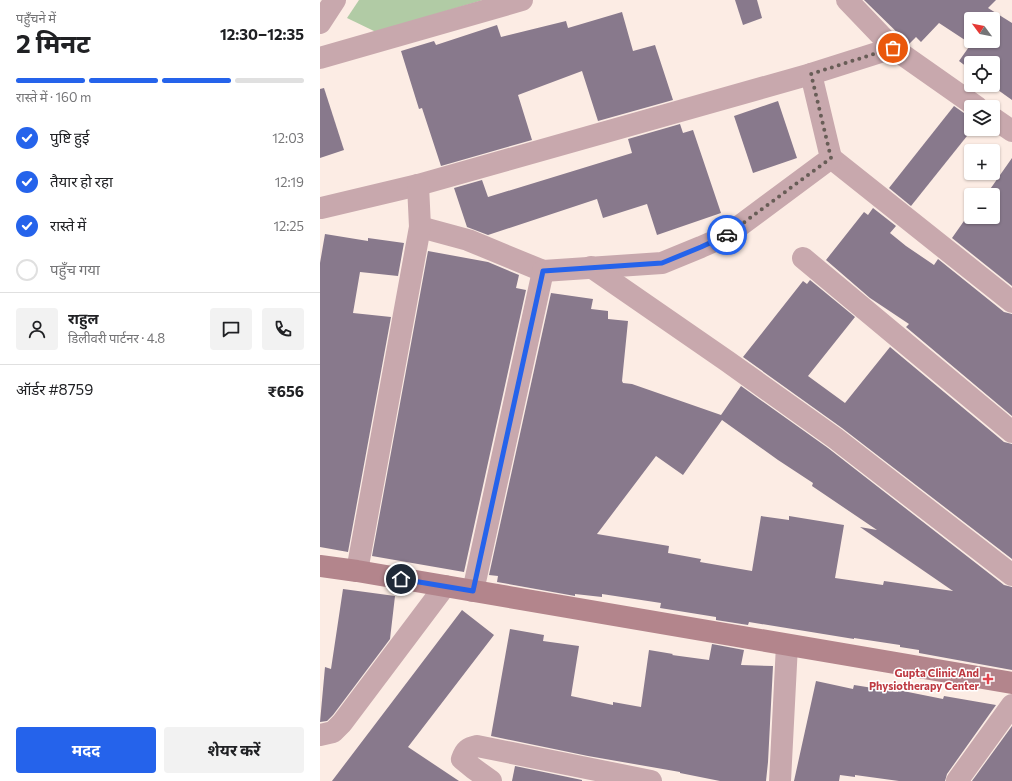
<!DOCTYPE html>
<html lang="hi">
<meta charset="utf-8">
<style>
:root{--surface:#fff;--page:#f2f2f2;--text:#202124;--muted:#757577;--line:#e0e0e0;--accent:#2563eb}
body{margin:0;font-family:Commissioner,"Noto Sans Devanagari",sans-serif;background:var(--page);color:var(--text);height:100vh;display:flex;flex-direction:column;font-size:15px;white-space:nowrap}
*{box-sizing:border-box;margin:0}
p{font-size:13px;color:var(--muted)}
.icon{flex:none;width:22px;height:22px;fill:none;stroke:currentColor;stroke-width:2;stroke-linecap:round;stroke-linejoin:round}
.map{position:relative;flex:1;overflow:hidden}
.details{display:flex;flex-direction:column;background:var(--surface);width:320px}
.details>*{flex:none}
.needle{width:26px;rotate:302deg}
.buttons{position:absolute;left:644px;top:12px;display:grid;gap:8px}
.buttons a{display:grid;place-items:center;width:36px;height:36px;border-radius:4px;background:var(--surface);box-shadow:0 1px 3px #0004;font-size:20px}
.pin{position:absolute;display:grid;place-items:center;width:34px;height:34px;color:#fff;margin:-17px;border:2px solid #fff;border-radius:50%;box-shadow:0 1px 4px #0007}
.courier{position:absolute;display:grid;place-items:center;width:40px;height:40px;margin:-20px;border:3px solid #2563eb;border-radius:50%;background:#fff;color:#222;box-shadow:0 1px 5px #0007}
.overview em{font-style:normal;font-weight:700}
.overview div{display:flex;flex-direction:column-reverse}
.overview{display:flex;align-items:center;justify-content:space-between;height:68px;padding:0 16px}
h1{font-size:26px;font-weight:700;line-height:30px}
.bar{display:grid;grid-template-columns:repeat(4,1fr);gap:6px 4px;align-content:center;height:48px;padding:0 16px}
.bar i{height:5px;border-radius:3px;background:var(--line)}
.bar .on{background:var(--accent)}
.bar p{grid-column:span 4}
.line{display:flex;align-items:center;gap:10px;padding:0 16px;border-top:1px solid var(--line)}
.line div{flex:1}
.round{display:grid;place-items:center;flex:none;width:42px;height:42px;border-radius:4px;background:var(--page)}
ol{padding:0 16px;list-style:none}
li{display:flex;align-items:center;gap:12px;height:44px}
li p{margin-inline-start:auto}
li .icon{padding:4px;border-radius:50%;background:var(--accent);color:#fff;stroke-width:4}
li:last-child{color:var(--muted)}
li i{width:22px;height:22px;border:2px solid var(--line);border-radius:50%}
.action{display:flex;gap:8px;margin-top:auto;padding:8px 16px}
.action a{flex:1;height:46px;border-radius:4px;background:var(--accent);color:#fff;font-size:16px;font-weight:700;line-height:46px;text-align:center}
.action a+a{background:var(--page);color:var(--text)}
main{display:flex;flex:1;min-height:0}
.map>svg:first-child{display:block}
</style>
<main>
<section class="details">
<div class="overview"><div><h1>2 मिनट</h1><p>पहुँचने में</p></div><em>12:30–12:35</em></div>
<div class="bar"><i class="on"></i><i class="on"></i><i class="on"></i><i></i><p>रास्ते में · 160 m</p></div>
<ol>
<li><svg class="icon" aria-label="check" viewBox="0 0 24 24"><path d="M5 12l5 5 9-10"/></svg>पुष्टि हुई<p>12:03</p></li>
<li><svg class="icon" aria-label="check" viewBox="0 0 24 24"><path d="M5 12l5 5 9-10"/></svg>तैयार हो रहा<p>12:19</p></li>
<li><svg class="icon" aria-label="check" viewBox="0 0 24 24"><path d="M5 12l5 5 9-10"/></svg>रास्ते में<p>12:25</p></li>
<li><i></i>पहुँच गया</li>
</ol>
<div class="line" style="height:72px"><a class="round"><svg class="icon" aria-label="person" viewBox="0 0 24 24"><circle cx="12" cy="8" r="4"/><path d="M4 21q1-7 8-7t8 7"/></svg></a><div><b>राहुल</b><p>डिलीवरी पार्टनर · 4.8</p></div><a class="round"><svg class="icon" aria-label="chat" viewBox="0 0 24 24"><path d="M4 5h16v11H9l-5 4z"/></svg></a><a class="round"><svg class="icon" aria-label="phone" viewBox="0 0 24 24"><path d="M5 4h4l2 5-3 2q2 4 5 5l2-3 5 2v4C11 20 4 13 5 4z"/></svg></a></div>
<div class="line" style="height:52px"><div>ऑर्डर #8759</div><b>₹656</b></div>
<div class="action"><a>मदद</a><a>शेयर करें</a></div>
</section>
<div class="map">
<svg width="692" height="781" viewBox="0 0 692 781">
<rect width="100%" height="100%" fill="#fcece4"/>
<path fill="#b1cba5" d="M39 0H163L56 32 27 18Z"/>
<g fill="#88798c" fill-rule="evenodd">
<path d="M415 0H437L442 18 423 25Z"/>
<path d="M544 0H676L668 8 692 23V100L671 85H673V63H651V70L639 61 651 44 619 23 601 42 596 37 589 44ZM651 19H673V41H651Z"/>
<path d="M302 12 313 51 335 45 353 100 278 121 262 71 198 95 212 140 121 166 102 108 99 109 81 51 114 41 116 45 177 25 181 37 246 21 248 28Z"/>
<path d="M4 88 24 150 0 158V89Z"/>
<path d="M458 101 477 158 433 173 414 116Z"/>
<path d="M634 106 651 118V131L591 206 569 188Z"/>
<path d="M360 124 363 133 373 130 401 213 337 235 327 204 283 218 277 199 168 235 147 227 134 188 162 180 168 197 312 153 308 139Z"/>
<path d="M692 158V286L632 238 651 211V217H673V195H666Z"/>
<path d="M553 208 576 226 570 233 586 246 614 265 618 259 684 312 692 314V416L586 327 589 324 550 298 506 260 544 212 548 215Z"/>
<path d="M5 234 48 241V238L84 243 78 276 40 272 33 313 71 317 28 552 0 547V263Z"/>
<path d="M108 251 168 262 199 275 196 288 206 290 144 572 52 556Z"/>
<path d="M490 280 535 317 488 376 525 403 570 347 684 442 692 444V559L522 428 423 357 483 281 487 284Z"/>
<path d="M231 293 273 299 271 309 288 311V319L308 321 302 381 303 383 312 384 401 415 421 386 508 448 684 585 692 587V670L599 653V650L580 647V645L534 638V639L429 622 428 625 396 620V617L340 608 341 603 282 594V597L255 594V596L177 582 178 576 169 575ZM402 420 458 460 493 483 492 486 557 530 540 527 633 591 564 581 563 585 515 578 524 525 469 516V520L441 516 432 571 380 562 381 559 348 553 349 546 277 534 336 456 363 475Z"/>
<path d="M23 589 75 596 70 639 13 715 7 721 0 722 5 667 11 669Z"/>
<path d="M142 610 174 635 88 747 139 781H12Z"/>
<path d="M190 629 224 635 223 641 259 646 251 696 293 705V702L321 707 329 650 353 654 352 655 389 660 392 644 424 650 421 665 453 666 448 762 446 781H400L360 773V772L268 756 171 736Z"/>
<path d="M496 681 533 689 534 685 578 692V690L623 699 624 696 676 705 627 774 625 781H579L535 775V777L520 775 519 781H474Z"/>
<path d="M692 726V781H652Z"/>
<path d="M195 766 262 780V781H192Z"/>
</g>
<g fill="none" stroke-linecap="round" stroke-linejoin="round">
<g stroke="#c8a8ad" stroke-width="22">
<path d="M527 0 573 48 657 107"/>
<path d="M0 23 15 0"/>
<path d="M0 58 202 0"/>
<path d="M673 118 692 131"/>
<path d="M511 158 692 302"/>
<path d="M1 208 98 185 491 74 573 48"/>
<path d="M100 227 148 240 223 271 342 263 381 247 406 236 511 158 491 74"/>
<path d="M483 258 692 432"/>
<path d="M271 267 407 361 515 438 692 575"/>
<path d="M37 571 100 227 98 185"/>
<path d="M153 591 223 271"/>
<path d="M0 735 13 732 22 723 125 586"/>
<path d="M171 781 153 768 142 759C145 750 148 748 157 746L331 781"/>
<path d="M460 781 467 645"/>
<path d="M637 781 692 705"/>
</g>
<path stroke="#b3858c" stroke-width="22" d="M0 566 37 571 692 683"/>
</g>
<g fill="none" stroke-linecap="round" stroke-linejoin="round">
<path stroke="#685d57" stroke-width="4" stroke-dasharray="0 7.2" d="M407 235 511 158 491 74 573 48"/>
<path stroke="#2563eb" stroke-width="5" d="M81 579 153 591 223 271 342 263 381 247 407 235"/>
</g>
<path fill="#e0444e" stroke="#fff" stroke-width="1.5" d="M666 673h4v4h4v4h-4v4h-4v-4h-4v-4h4z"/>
<g text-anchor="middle" stroke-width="3" stroke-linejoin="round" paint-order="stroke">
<g font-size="11" font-weight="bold" fill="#be3a42" stroke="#fff" text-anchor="end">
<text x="659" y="677">Gupta Clinic And<tspan x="659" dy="13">Physiotherapy Center</tspan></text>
</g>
</g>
</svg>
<div class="buttons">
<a><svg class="needle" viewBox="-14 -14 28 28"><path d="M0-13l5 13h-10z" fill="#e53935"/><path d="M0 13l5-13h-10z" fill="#757577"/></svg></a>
<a><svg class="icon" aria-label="locate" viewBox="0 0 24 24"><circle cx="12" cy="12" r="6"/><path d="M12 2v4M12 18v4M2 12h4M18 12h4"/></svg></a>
<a><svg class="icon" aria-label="layers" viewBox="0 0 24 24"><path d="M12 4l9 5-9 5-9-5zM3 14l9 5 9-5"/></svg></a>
<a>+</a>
<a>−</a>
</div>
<div class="pin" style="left:573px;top:48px;background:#ea580c"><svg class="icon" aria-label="bag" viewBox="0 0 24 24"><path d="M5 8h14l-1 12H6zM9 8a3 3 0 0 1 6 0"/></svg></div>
<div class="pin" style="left:81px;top:579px;background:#1f2937"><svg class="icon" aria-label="home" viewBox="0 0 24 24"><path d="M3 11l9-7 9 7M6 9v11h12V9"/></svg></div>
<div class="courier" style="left:407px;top:235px"><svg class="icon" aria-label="car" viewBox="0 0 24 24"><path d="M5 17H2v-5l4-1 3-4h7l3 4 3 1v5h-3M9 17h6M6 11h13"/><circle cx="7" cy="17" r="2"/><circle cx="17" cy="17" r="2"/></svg></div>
</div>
</main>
